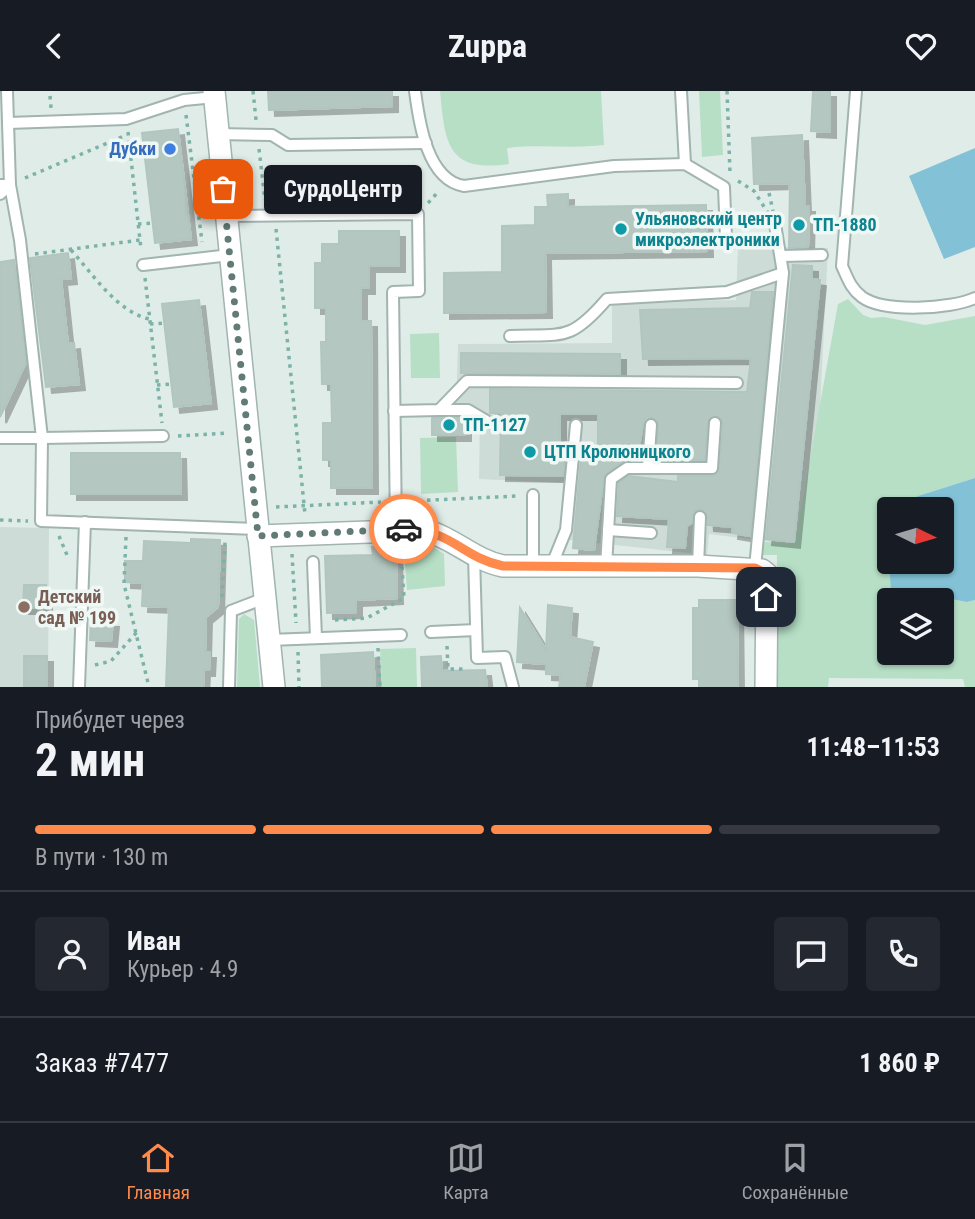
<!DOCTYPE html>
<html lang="ru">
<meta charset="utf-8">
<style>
:root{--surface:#171b24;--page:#242831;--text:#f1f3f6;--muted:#9ea1a6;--line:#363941;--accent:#fe8a4c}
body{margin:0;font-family:"Roboto Condensed",sans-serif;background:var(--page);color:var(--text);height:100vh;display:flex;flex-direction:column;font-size:26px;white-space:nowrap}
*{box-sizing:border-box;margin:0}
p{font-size:23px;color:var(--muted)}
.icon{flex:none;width:38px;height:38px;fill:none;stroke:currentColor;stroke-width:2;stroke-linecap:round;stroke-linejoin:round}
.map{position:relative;height:596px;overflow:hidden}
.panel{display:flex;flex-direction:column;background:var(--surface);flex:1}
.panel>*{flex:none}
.needle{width:46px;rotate:95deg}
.tools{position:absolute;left:877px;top:406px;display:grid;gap:14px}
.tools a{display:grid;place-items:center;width:77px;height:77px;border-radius:7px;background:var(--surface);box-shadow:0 2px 5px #0004;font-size:35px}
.pin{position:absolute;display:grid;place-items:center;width:60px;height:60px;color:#fff;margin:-30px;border-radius:14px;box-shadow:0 4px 10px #0006}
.courier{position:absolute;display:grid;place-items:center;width:70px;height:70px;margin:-35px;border:5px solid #fe8a4c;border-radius:50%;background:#fff;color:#222;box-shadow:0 2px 9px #0007}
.bubble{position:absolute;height:49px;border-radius:7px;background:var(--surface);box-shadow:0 2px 5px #0004;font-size:23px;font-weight:700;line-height:49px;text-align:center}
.overview em{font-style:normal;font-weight:700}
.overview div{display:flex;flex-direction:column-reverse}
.overview{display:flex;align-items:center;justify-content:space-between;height:119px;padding:0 35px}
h1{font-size:46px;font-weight:700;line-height:52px}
.bar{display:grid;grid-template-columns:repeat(4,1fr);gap:10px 7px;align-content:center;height:84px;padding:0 35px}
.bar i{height:9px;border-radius:5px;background:var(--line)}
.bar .on{background:var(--accent)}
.bar p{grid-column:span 4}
.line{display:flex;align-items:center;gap:18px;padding:0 35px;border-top:2px solid var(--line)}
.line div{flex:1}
.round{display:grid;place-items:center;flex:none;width:74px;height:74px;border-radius:7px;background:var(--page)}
header{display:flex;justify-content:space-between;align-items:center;height:91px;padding:0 35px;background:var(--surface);font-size:32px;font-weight:700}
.tab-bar{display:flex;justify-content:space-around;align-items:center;height:98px;border-top:2px solid var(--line);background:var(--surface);font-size:19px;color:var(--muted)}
.tab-bar a{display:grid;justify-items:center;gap:4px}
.tab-bar .on{color:var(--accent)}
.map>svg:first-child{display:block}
</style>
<header><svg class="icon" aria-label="back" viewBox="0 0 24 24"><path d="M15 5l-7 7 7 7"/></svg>Zuppa<svg class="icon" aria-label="heart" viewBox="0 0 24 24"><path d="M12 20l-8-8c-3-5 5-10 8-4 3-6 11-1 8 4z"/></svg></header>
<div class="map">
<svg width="975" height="596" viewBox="0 0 975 596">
<defs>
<filter id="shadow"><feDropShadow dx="6" dy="6" stdDeviation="0" flood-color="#0004"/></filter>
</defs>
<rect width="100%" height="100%" fill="#e0ece8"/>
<g fill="#cedcd7">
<path d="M738 155 828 157 819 337 802 455 709 443 707 464 560 448 563 392 479 388 480 319 456 318 458 253 612 252V211L736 209Z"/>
<path d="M0 436 49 437 48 596H0Z"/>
</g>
<g fill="#b6dfc6" fill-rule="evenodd">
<path d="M440 0H601L604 54C571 58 540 53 507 57L509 73C447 82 445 52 440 0Z"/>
<path d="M699 0H720L723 64 702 66Z"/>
<path d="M848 208 863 224 871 227 884 226 925 234 975 225V387L918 405 896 418H889L883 436 889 451V477L905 509 930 504 967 511 975 509V596H965L963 588 829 587 828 596H776L777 464H762L763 451 795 452 838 213ZM889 509H942V562H889Z"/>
<path d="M439 242 440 287H411L410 243Z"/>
<path d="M456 346 458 401 421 403 420 347Z"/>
<path d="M423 449 444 463 445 495 407 499 403 450Z"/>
<path d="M244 523 254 529 260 596H237L239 528Z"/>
<path d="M416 557 417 596H382L380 558Z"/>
</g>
<g fill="#82c1d6">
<path d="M975 57V156L944 168 909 85Z"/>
<path d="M975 387V509L967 511 930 504 895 508 891 499 889 471H942V418H896L918 405Z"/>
</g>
<g fill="#b5c7c1" stroke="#b2c6c0" stroke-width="2" filter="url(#shadow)">
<path d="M268 0H392V15L269 19Z"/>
<path d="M813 0H830V41L811 40Z"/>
<path d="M178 38 191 148 155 152 142 42Z"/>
<path d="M802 44 805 115H809L808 156 789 157 790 92 754 93 752 47Z"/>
<path d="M568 103V116L706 114 707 160 545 162 546 221 444 222V182L502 181V135L535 134V116H548L547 104Z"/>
<path d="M339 140H399V175H369V197H361V230H371L372 397H331V369H323V332H332L331 293H322L321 251H326V217H315V172H322V153H339Z"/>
<path d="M68 162 71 187 61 188 68 253 74 252 79 293 46 296 30 167Z"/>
<path d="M14 169 26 271 0 326V171Z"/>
<path d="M793 174 812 175V188L820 189 794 451 766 448Z"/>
<path d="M752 201H773L750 445 732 442 733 436 708 434 707 423 700 418 694 421 692 432 687 435 685 457 667 456 669 428 617 425 619 392 629 385 678 391V385H712L719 381 723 333 720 326 712 325 708 328 705 369H678L679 358 657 357 658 331 651 326 643 333 637 369 623 370 604 385 594 459 573 457 581 368 598 369V323H560V366H565L563 385 500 384 501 322H490V298L747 301 751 267 643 268 640 219 750 217Z"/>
<path d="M199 209 211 312 174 316 162 213Z"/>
<path d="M461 262 620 263V283L461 282Z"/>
<rect x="432" y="327" width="33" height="17"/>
<path d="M71 362H180L181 403H71Z"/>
<path d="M191 448 220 449 218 516 206 526 205 561H210L209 579H204L203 596H166L169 516 142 515 143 492 125 491V470H143L144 450 191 452Z"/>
<path d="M372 456H396L397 507 356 509V521L327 522 325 465 373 464Z"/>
<path d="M24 494H46V517H23Z"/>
<path d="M699 509H737L738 596H699V588H693V517H699Z"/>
<path d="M548 514 572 517 570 546 593 551 584 596H559L561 584 546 583V573L517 571 520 517 546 559Z"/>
<path d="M91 529 113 530 111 550 90 549Z"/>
<path d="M373 561 375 596H322L321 564Z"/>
<rect x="24" y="565" width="23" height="31"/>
<path d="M441 565 442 580 485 579 487 596H422L421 566Z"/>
</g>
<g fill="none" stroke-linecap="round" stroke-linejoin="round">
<g stroke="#a2b4b0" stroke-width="14">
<g id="service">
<path d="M415 0C419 31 427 89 464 95L614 75 685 73 724 96 726 147"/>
<path d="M681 0 685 73"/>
<path d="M856 0 842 175C848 188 851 198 862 206 884 222 951 218 975 207"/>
<path d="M8 32 126 28 184 9 215 6"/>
<path d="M218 43 272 44 288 54 426 52"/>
<path d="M0 94H10L20 149 42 347 163 345"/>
<path d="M0 103 10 94 7 0"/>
<path d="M226 125 418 123 419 200 393 201 396 438"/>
<path d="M782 165 822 164"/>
<path d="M143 174 230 164"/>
<path d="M510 245C564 243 570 251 607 208L727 201 783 182"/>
<path d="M439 319H468L490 332"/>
<path d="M394 320 439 319 467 290 737 292"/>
<path d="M0 347H42L41 430 258 438"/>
<path d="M648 377 651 334"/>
<path d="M533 404V476"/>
<path d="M608 439 651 442"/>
<path d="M474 465 477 567 505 566 513 596"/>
<path d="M313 471 316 547"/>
<path d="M698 475 700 426"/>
<path d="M551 476 566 439 576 334"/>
<path d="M606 476 611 388 627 377H712L715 332"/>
<path d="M755 477 783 182 775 133"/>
<path d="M431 541 476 539"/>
<path d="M269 549 401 544"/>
<path d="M79 596 85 431"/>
<path d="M229 596 231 520 265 507"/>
</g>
</g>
<g stroke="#a2b4b0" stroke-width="24">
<path id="minor" d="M258 445 424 439C453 446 473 469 503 475H698L762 479 767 483 766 596"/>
</g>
<g stroke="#a2b4b0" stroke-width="24">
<path id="tertiary" d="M214 0 274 596"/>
</g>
<g stroke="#7db3a7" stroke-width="3.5" stroke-dasharray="3.5 5" stroke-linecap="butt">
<path d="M253 0 256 29"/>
<path d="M727 0 730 82"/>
<path d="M50 5 51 17"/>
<path d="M186 24 202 151"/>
<path d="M128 41 141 158"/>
<path d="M259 58 265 109"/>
<path d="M131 65 144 63"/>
<path d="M25 87 124 45"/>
<path d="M738 90 754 100 768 122"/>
<path d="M769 102 773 120"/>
<path d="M428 112 439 100"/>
<path d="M138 133 152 132"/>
<path d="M276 138 305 423"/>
<path d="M71 159C93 183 116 220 149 228"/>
<path d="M35 163 140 149"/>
<path d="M145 187 162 332"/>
<path d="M150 233 164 232"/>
<path d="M157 294 171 293"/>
<path d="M178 345 228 342"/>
<path d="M410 410 518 405"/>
<path d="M276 416 381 411"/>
<path d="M0 429 28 430"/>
<path d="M59 445 67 464"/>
<path d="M126 446 124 493 149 596"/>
<path d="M292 463 296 532"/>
<path d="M222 506 225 451"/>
<path d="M335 529 367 527 404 507 401 461"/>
<path d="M447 555 448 578H466"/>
<path d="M378 557 380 596"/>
<path d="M298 561 299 596"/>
<path d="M95 574 111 570 137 541"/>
</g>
<use href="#service" stroke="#fff" stroke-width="10"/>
<use href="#minor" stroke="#fff" stroke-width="21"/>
<use href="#tertiary" stroke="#fff" stroke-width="21"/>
</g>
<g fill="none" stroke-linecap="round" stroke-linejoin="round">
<path stroke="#637b76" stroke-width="7" stroke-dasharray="0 12.6" d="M223 98 258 445 404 438"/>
<path stroke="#fe8a4c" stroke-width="9" d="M404 438C453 439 461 466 503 475L755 477 766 483V506"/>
</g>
<circle fill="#3f7fe0" stroke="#f0f8f5" stroke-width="2.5" cx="170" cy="58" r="7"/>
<g fill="#0f9aa8" stroke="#f0f8f5" stroke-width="2.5">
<circle cx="799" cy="134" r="7"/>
<circle cx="621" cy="138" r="7"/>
<circle cx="449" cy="334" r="7"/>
<circle cx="530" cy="361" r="7"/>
</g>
<circle fill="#8d6e63" stroke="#f0f8f5" stroke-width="2.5" cx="24" cy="516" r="7"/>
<g text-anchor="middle" stroke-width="7" stroke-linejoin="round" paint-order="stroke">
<g font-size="18" font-weight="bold" fill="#366cbe" stroke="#f0f8f5" text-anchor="end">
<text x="156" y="64">Дубки</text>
</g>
<g font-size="18" font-weight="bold" fill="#0d838f" stroke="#f0f8f5" text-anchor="start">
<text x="635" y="134">Ульяновский центр<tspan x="635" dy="21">микроэлектроники</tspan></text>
<text x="813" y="140">ТП-1880</text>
<text x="463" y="340">ТП-1127</text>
<text x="544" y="367">ЦТП Кролюницкого</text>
</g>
<g font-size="18" font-weight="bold" fill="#785e54" stroke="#f0f8f5" text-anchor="start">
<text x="38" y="512">Детский<tspan x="38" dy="21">сад № 199</tspan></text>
</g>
</g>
</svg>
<div class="tools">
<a><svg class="needle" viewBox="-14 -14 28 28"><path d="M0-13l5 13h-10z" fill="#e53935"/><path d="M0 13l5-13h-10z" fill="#9ea1a6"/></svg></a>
<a><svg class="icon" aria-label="layers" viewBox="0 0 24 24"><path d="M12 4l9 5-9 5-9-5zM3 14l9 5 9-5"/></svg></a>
</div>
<div class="pin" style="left:223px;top:98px;background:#ea580c"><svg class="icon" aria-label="bag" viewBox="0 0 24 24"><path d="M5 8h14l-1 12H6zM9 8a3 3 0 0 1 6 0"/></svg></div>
<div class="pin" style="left:766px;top:506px;background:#1f2937"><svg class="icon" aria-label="home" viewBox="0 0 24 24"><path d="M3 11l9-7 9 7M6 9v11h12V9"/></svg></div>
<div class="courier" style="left:404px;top:438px"><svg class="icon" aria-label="car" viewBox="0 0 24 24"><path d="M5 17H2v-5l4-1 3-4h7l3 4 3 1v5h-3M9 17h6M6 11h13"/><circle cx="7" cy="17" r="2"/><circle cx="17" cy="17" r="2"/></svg></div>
<div class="bubble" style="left:264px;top:74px;width:158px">СурдоЦентр</div>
</div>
<section class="panel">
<div class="overview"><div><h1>2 мин</h1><p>Прибудет через</p></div><em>11:48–11:53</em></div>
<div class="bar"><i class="on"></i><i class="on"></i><i class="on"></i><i></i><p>В пути · 130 m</p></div>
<div class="line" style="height:126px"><a class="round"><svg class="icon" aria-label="person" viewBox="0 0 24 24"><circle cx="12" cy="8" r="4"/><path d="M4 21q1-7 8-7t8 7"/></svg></a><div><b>Иван</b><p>Курьер · 4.9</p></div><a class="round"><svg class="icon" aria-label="chat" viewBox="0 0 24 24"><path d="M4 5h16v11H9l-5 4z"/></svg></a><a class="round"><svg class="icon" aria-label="phone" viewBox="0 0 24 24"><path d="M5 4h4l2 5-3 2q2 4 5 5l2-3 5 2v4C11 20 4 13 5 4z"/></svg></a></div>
<div class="line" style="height:91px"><div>Заказ #7477</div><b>1 860 ₽</b></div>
</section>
<nav class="tab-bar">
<a class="on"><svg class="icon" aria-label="home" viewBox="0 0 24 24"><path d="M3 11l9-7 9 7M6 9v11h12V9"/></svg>Главная</a>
<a><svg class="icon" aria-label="map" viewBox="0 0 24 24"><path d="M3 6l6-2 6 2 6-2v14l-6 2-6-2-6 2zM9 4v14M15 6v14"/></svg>Карта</a>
<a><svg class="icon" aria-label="saved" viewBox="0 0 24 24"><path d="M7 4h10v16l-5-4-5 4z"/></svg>Сохранённые</a>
</nav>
